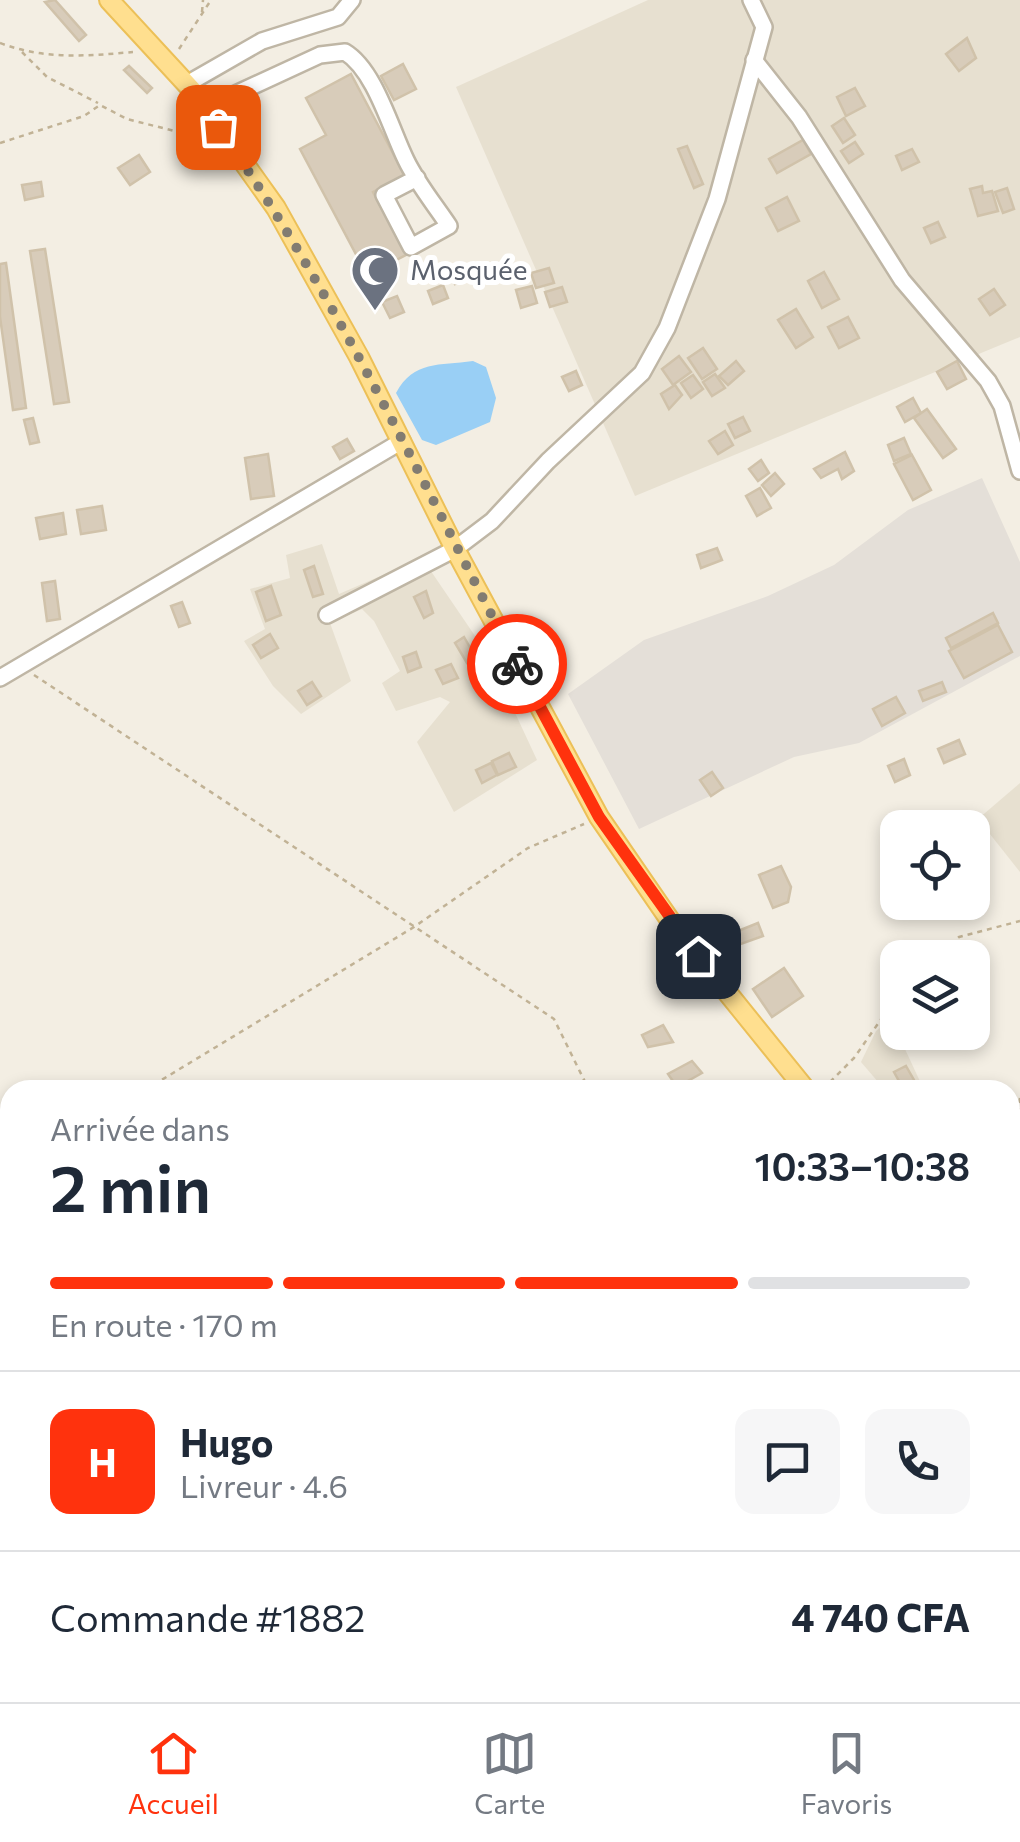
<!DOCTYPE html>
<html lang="fr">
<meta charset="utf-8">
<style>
:root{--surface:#fff;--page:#f6f6f7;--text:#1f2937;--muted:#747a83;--line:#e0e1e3;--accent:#ff320d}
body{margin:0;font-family:Commissioner,sans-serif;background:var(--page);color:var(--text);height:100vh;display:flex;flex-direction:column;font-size:38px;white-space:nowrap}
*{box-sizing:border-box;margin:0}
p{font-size:32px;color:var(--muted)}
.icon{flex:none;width:55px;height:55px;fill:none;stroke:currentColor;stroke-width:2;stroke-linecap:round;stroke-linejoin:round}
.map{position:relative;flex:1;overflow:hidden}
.details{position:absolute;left:0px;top:1080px;width:1020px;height:622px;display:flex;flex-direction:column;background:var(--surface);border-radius:30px 30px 0 0;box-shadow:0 5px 15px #0003}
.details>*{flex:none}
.tools{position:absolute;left:880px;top:810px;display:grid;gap:20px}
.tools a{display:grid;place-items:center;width:110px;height:110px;border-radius:20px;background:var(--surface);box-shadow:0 5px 15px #0003;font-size:50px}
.pin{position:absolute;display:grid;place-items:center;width:85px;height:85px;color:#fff;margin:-42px;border-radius:20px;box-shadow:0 5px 15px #0006}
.courier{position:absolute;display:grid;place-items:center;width:100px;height:100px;margin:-50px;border:8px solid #ff320d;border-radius:50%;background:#fff;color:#222;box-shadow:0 2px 12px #0007}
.head em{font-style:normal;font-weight:600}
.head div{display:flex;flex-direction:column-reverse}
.head{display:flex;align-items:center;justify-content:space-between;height:170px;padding:0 50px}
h1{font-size:65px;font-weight:600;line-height:75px}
.bar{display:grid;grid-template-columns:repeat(4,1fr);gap:15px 10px;align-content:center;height:120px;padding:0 50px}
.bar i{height:12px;border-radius:8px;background:var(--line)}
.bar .current{background:var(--accent)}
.bar p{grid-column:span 4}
.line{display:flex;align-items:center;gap:25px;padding:0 50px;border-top:2px solid var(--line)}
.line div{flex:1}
.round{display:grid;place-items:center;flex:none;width:105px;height:105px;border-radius:20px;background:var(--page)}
.dock{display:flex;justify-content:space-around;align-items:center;height:140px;border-top:2px solid var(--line);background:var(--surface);font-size:28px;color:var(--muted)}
.dock a{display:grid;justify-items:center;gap:5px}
.dock .current{color:var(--accent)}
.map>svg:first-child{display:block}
</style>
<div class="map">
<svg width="1020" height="1702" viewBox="0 0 1020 1702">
<rect width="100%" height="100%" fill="#f3eee3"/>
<g fill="#e7e0d0">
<path d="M648 0H1020V337L635 496 456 87Z"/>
<path d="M322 544 339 594 422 558 488 655 537 760 454 812 417 742 450 702 440 697 396 711 382 683 400 671 374 621 362 609 330 623 351 681 301 714 273 686 244 641 265 629 250 589 290 578 286 555Z"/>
<path d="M1020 783V872L978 819Z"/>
<path d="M891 1019 924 1090H885L861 1062 876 1031Z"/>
<path d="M1020 1147V1328L1010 1315V1154Z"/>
<path d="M1020 1568V1702H816L831 1693 1010 1692V1573Z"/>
</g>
<path fill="#e4dfd8" d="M982 478 1020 562V656L859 743 794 757 639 829 568 694 644 640 768 596 834 565 908 510Z"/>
<path fill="#f5d9d5" d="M544 1693H692L695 1702H548Z"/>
<path fill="#99cff5" d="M473 361 486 367 496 398 490 422 436 445 422 440 396 393C414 360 439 366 473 361Z"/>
<g fill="#d8ccba" stroke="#d0c2aa" stroke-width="2.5">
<path d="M55 0 86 35 79 41 45 2Z"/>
<path d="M967 38 976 58 959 71 946 54Z"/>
<path d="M403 64 416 89 394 100 381 76Z"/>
<path d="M129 66 152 88 147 93 124 70Z"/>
<path d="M351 74 405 176 373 192 406 255 367 275 300 149 326 135 306 98Z"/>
<path d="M855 88 865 106 846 116 837 97Z"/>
<path d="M844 118 855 135 843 143 832 126Z"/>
<path d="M803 140 811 154 777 173 769 159Z"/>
<path d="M855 142 863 154 849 163 841 151Z"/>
<path d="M687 146 703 184 694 188 678 149Z"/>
<path d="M912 149 919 162 902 170 896 156Z"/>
<path d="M139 155 150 172 130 185 118 168Z"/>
<path d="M41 182 43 196 25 200 22 185Z"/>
<path d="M982 186 983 193 992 191 998 211 978 216 970 189Z"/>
<path d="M1007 188 1014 209 1003 213 995 192Z"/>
<path d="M787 197 799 221 778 231 766 208Z"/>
<path d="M938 222 945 237 931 243 924 228Z"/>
<path d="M45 249 69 402 54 404 30 251Z"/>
<path d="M6 263 26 408 13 410 0 317V264Z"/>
<path d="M464 264 470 277 455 284 449 270Z"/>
<path d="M549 268 554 283 536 288 531 273Z"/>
<path d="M824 272 839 299 822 308 808 281Z"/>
<path d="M443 285 448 298 433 304 428 291Z"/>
<path d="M532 286 537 303 521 308 516 290Z"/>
<path d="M562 287 567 302 550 307 545 292Z"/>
<path d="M994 289 1005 305 990 315 979 299Z"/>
<path d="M397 296 404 312 390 318 382 302Z"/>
<path d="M796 309 813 337 796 348 778 320Z"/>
<path d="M848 317 859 338 839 348 828 327Z"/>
<path d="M703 348 717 369 702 379 688 358Z"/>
<path d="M679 356 691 372 673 385 662 369Z"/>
<path d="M736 361 744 371 728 385 719 376Z"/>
<path d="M957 361 966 379 947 389 937 372Z"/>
<path d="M576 371 582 385 569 391 562 377Z"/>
<path d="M715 374 725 388 712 396 703 382Z"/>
<path d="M693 375 703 389 691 398 681 383Z"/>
<path d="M675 385 682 395 669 409 661 394Z"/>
<path d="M913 398 921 413 905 422 897 407Z"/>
<path d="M927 409 956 449 943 458 914 418Z"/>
<path d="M743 417 750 431 735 438 728 424Z"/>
<path d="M33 418 39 442 30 444 24 420Z"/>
<path d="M725 431 733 445 718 454 709 441Z"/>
<path d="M904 438 911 454 894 461 888 445Z"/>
<path d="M347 439 354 451 340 459 333 447Z"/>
<path d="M845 452 854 471 842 479 838 469 821 478 814 469Z"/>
<path d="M268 454 274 496 251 499 245 458Z"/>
<path d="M912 455 931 490 913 500 894 464Z"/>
<path d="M761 460 769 473 758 481 749 469Z"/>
<path d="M775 473 784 484 771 496 762 485Z"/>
<path d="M760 488 771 508 757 516 746 496Z"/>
<path d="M102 506 106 530 81 534 77 510Z"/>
<path d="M63 513 66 534 40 539 36 518Z"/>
<path d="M717 548 722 560 701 568 697 555Z"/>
<path d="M314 566 323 594 313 597 304 570Z"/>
<path d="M55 581 60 619 47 621 42 583Z"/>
<path d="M271 586 281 615 266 621 256 592Z"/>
<path d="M426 591 433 613 424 618 414 597Z"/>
<path d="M182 602 190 623 179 627 171 606Z"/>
<path d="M993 613 998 623 951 648 946 638Z"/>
<path d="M998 625 1012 652 964 678 949 651Z"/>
<path d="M270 634 278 648 261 658 253 645Z"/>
<path d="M464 637 476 658 467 663 455 643Z"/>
<path d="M416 652 421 667 408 672 403 657Z"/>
<path d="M451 664 458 678 443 684 436 670Z"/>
<path d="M312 682 321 696 307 705 298 691Z"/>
<path d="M942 682 946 692 923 701 919 691Z"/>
<path d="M896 697 905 713 882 726 873 709Z"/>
<path d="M959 740 965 754 944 763 938 749Z"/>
<path d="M509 753 516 767 498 775 492 761Z"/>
<path d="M904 759 910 775 895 782 888 766Z"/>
<path d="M491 763 497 775 482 783 476 770Z"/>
<path d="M712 772 723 788 711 796 700 780Z"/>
<path d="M781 866 791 887 788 902 773 908 759 875Z"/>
<path d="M758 923 763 936 738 945 733 933Z"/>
<path d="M784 968 803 996 772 1017 753 989Z"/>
<path d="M663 1025 673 1042 648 1047 642 1035Z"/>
<path d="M692 1061 702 1073 677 1087 668 1074Z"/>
<path d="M906 1066 918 1087 912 1090H904L894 1072Z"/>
<path d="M1010 1203 1020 1214V1239L1010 1228Z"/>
</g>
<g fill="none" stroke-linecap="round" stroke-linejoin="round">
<g stroke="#bfb6a5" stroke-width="20">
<g id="minor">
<path d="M754 60 799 117 902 280 988 381 1002 406 1020 471"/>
<path d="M187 84 262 41 338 17 352 0"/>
<path d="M205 108 320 55 345 52C375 70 391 130 406 160 417 183 435 205 449 226L411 247 384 195 417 178"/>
<path d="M327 615 455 549 492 521 548 461 642 373 667 328 717 199 764 27 751 0"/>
<path d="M0 678 402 441"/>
<path d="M1010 1276 1020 1269"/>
<path d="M1010 1568 1020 1560"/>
<path d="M964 1692 969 1702"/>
<path d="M849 1702 858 1692"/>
</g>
</g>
<g stroke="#ecc058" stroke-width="22">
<g id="major">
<path d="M109 0 192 90 276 208 359 357 455 549 599 817 676 929 806 1090"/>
<path d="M1010 1351 1020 1363"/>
</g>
</g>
<g stroke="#c1b295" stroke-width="2.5" stroke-dasharray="5 5" stroke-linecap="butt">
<path d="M202 12 203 0"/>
<path d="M0 43C45 60 87 56 133 52"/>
<path d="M179 49 211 0"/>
<path d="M22 52 47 77 98 103"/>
<path d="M0 143 84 116 100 105 127 119 210 140"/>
<path d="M34 675 554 1019 589 1090"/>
<path d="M936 958 959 937 1020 921"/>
<path d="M823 1089 854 1058 898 995"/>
<path d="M145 1090 414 927 528 848 584 824"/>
<path d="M1020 1098 1016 1131 1020 1157"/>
<path d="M0 1178 10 1172"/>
<path d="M1010 1493 1020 1497"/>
<path d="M0 1692 10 1686"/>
<path d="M401 1692 406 1702"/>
<path d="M698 1692 700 1702"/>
<path d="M382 1702 398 1692"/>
</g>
<use href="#minor" stroke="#fff" stroke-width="15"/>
<use href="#major" stroke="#ffdf8f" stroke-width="18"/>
</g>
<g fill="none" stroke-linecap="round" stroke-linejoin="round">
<path stroke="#827c71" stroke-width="10" stroke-dasharray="0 18" d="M218 127C337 295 422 483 517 664"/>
<path stroke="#ff320d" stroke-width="12" d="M517 664 599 817 698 956"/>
</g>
<defs>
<g id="mosque-pin" transform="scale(2.5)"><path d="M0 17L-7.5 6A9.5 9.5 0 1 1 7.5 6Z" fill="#6b7280" stroke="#fff"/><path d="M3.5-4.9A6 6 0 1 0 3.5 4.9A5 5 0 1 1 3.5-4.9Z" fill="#fff"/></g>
</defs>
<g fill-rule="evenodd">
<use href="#mosque-pin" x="375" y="270"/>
</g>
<g text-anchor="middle" stroke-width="10" stroke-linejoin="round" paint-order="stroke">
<g font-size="28" fill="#5b616d" stroke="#fff" text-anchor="start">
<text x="410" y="280">Mosquée</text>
</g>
</g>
</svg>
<div class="tools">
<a><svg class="icon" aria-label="locate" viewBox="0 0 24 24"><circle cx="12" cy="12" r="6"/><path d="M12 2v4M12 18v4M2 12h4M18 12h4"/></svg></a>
<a><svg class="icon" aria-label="layers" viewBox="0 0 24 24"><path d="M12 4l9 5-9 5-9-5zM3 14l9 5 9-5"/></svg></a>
</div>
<div class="pin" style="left:218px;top:127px;background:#ea580c"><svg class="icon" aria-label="bag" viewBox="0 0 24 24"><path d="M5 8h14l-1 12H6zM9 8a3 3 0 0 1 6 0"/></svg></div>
<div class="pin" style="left:698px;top:956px;background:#1f2937"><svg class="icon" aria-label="home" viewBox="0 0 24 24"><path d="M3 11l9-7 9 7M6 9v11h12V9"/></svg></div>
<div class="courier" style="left:517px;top:664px"><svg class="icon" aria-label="bike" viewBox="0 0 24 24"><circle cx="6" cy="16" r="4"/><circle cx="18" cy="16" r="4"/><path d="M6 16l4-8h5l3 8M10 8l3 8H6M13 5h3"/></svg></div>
<section class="details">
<div class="head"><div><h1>2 min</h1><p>Arrivée dans</p></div><em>10:33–10:38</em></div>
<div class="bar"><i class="current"></i><i class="current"></i><i class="current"></i><i></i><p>En route · 170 m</p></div>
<div class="line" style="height:180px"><b class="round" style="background:var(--accent);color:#fff">H</b><div><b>Hugo</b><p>Livreur · 4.6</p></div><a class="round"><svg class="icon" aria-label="chat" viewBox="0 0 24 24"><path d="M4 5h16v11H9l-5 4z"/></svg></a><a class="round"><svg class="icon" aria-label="phone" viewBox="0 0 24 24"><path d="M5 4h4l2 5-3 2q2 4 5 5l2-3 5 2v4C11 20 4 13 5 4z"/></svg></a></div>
<div class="line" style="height:130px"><div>Commande #1882</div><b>4 740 CFA</b></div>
</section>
</div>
<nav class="dock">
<a class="current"><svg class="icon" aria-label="home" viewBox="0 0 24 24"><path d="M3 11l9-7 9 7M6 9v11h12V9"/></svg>Accueil</a>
<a><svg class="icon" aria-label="map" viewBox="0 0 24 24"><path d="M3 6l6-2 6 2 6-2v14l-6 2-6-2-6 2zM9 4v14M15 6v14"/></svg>Carte</a>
<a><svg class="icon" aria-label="saved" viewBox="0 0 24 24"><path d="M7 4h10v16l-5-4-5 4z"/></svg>Favoris</a>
</nav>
